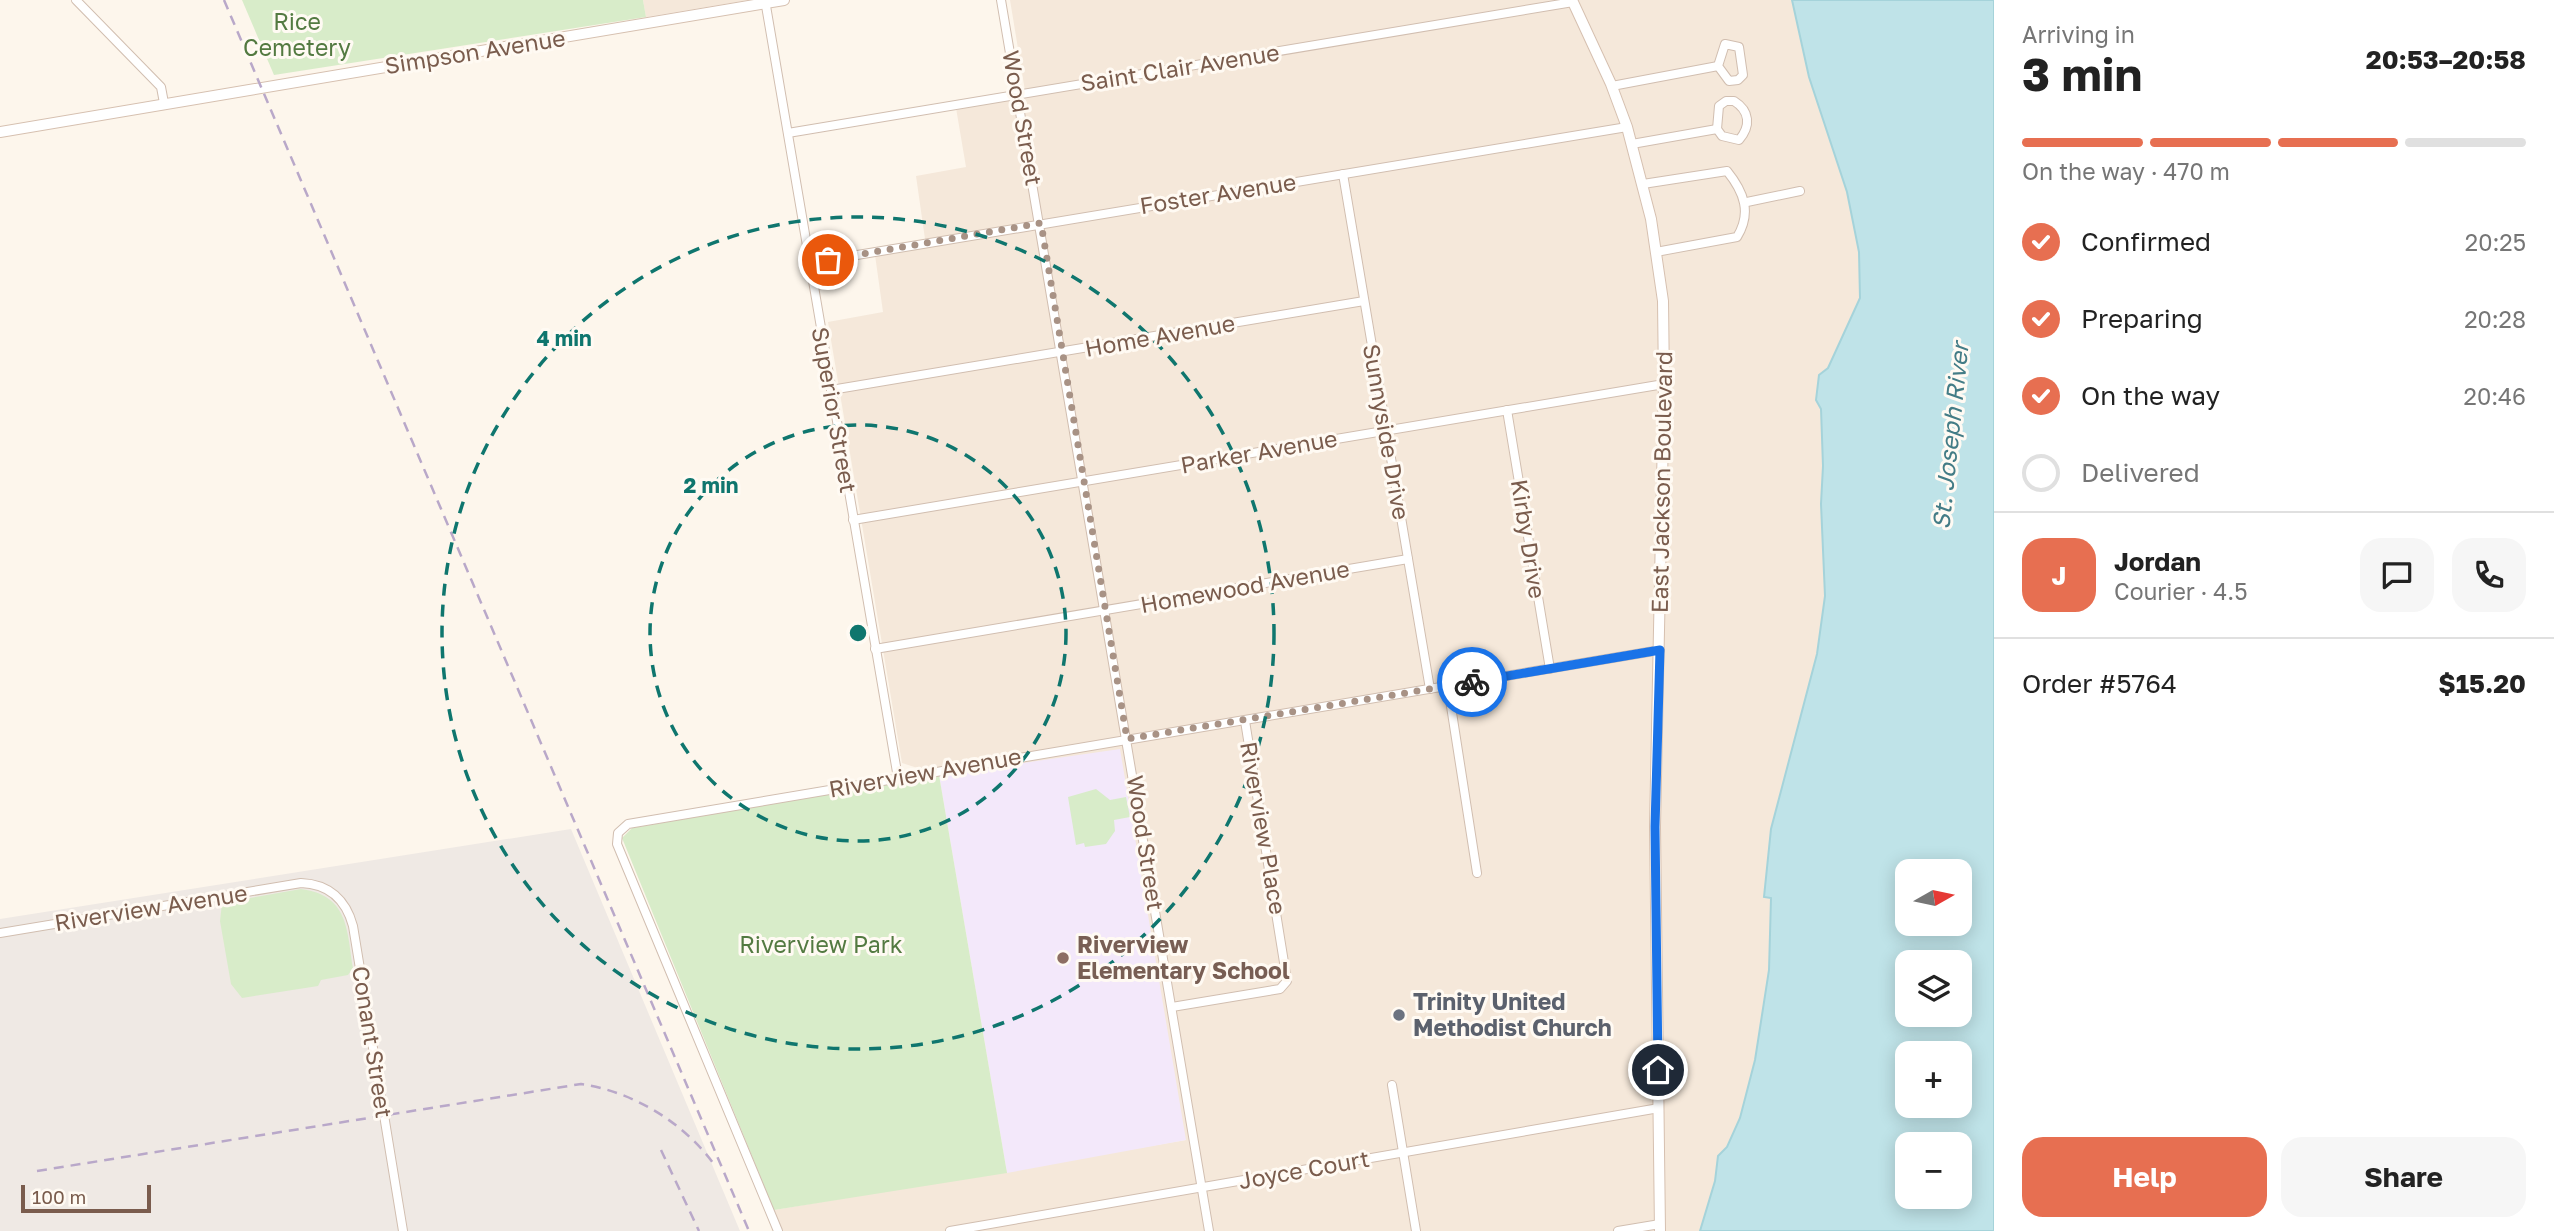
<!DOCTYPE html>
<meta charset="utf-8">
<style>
:root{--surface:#fff;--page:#f6f6f6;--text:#222;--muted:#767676;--line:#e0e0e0;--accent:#e76f51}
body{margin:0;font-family:"Golos Text",sans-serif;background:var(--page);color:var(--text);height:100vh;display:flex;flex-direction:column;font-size:26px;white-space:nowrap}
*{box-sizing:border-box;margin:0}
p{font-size:23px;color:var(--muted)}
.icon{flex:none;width:38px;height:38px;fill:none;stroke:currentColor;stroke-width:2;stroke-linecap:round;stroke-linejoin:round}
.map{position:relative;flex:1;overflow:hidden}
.panel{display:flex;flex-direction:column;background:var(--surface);width:560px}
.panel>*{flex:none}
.needle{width:46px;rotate:81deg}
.buttons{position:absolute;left:1895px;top:859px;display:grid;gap:14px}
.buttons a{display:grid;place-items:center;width:77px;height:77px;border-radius:14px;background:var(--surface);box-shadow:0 4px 18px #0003;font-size:35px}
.scale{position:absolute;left:21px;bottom:18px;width:130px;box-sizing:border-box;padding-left:7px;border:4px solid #7a5c4d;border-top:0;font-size:19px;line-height:24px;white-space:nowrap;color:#7a5c4d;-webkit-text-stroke:5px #fffaf3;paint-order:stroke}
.pin{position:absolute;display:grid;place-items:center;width:60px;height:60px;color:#fff;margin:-30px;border:4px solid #fff;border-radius:50%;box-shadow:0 2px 7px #0007}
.courier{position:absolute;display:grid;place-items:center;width:70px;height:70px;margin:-35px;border:5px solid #1a73e8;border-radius:50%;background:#fff;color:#222;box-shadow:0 2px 9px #0007}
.summary em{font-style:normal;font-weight:700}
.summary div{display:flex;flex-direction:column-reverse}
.summary{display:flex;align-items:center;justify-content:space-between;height:119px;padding:0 28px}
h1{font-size:46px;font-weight:700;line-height:52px}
.bar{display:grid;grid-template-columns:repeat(4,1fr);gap:10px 7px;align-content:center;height:84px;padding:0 28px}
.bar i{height:9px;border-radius:5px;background:var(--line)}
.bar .current{background:var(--accent)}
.bar p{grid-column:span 4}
.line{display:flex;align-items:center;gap:18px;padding:0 28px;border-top:2px solid var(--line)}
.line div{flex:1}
.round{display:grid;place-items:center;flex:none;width:74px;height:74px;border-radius:21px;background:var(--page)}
ol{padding:0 28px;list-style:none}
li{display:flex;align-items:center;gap:21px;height:77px}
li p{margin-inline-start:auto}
li .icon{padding:7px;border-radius:50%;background:var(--accent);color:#fff;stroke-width:4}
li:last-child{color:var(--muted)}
li i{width:38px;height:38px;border:4px solid var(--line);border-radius:50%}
.primary-button{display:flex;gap:14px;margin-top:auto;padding:14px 28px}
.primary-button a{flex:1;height:80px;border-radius:21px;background:var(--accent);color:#fff;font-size:28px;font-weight:700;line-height:80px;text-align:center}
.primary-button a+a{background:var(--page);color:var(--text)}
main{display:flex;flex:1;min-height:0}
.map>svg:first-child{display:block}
</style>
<main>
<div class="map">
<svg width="1994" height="1231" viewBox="0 0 1994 1231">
<rect width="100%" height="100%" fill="#fdf6ec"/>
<g fill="#f5e8da">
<path d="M643 0H748L646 17Z"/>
<path d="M1010 0H1792L1809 77 1847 192 1859 252 1860 298 1828 368 1819 375 1816 400 1821 408 1823 466 1821 504 1825 596 1817 654 1771 829 1764 897H1771L1769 970 1755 1060 1740 1118 1727 1147 1718 1156 1715 1181 1700 1231H783L774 1210 1186 1140 939 775 902 763 828 322 883 312 875 255 926 246 916 176 966 167 956 108 1026 97Z"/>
</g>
<path fill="#efe9e4" d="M571 829 740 1231H0V919Z"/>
<path fill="#f3e8fa" d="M1120 749 1186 1140 1007 1173 939 775Z"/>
<g fill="#d8ecc9">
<path d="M242 0H643L646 17 274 75Z"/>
<path d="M939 775 1007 1173 774 1210 622 838 632 828Z"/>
<path d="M1096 789 1110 800 1126 797 1130 817 1114 820 1115 831 1106 844 1085 847 1084 843 1076 845 1068 797Z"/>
<path d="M301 889C348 895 347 929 353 968L348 975 321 980 318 986 242 998 231 984 220 921 222 903Z"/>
</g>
<path fill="#bfe3e8" stroke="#a5d3da" stroke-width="2" fill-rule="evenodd" d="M1792 0H1994V1231H1700L1715 1181 1718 1156 1727 1147 1740 1118 1755 1060 1769 970 1771 898 1764 897 1771 829 1817 654 1825 596 1821 504 1823 466 1821 409 1816 400 1819 375 1828 368 1860 298 1859 252 1847 192 1809 77ZM1908 872H1960V924H1908ZM1908 962H1960V1015H1908ZM1908 1054H1960V1106H1908ZM1908 1144H1960V1197H1908Z"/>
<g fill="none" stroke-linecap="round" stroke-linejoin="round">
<g stroke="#d1beb0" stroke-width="10">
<g id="street">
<path d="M76 0 161 87 164 103"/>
<path d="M765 0 898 778"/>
<path d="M1001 0 1209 1231"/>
<path d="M1725 44 1739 47 1743 75 1738 80 1729 81 1718 66Z"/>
<path d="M1612 86 1718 66"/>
<path d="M1726 101H1734C1750 111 1751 126 1739 140L1722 136 1717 129 1719 106Z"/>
<path d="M788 133 1573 2"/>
<path d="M1632 144 1717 129"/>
<path d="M1343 174 1430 689"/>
<path d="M1643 184 1727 171C1744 192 1752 213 1737 237L1656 252"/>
<path d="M1747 202 1800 191"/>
<path d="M809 263 1627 127"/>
<path d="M831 390 1364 301"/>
<path d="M1507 410 1550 669"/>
<path d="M853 520 1664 384"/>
<path d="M875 649 1408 559"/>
<path d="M1448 687 1477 873"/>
<path d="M0 933 301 883C329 884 346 900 353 926L403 1231"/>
<path d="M1172 1007 1280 989 1287 981 1245 721"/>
<path d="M1392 1085 1416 1231"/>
<path d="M778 1231 617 844 618 833 628 824 1660 650"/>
<path d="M950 1231 1659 1108"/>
<path d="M1618 1231 1660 1224"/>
</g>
</g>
<g stroke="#d6c0b0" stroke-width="12">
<g id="secondary">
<path d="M1572 0 1611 84 1627 127 1651 219 1663 301 1664 384 1655 827 1660 1231"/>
<path d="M0 132 784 0"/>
</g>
</g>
<use href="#street" stroke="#fff" stroke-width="8"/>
<use href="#secondary" stroke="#fff" stroke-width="10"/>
<g stroke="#b9a8c9" stroke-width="2.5" stroke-dasharray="10 7" stroke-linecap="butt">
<path d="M224 0 749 1231"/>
<path d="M661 1150 699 1231"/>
<path d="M37 1171 581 1084C634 1092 685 1123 716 1167"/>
</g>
</g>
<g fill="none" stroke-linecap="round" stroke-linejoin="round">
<path stroke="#a89285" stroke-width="7" stroke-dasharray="0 12.6" d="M828 260 1041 223 1127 739 1472 682"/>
<path stroke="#1a73e8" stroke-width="9" d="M1472 682 1660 650 1655 827 1658 1070"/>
</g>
<g fill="none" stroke="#0f766e" stroke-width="3.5" stroke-dasharray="12 9">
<circle cx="858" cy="633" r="208"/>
<circle cx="858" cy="633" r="416"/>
</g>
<circle fill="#8d6e63" stroke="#fffaf3" stroke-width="2.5" cx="1063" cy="958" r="7"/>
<circle fill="#6b7280" stroke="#fffaf3" stroke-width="2.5" cx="1399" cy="1015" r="7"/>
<g text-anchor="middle" stroke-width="6" stroke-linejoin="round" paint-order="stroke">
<g font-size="23" fill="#537a41" stroke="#fffaf3">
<text x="297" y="30">Rice<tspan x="297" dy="26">Cemetery</tspan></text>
<text x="821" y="953">Riverview Park</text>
</g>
<g font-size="23" fill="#7a5c4d" stroke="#fffaf3">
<text transform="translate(475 52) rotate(-9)" y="8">Simpson Avenue</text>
<text transform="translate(1180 68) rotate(-9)" y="8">Saint Clair Avenue</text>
<text transform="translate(1022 118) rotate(80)" y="8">Wood Street</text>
<text transform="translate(1218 194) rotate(-9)" y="8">Foster Avenue</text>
<text transform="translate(1160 336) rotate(-10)" y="8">Home Avenue</text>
<text transform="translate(834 410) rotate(80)" y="8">Superior Street</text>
<text transform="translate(1386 432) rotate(80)" y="8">Sunnyside Drive</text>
<text transform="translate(1259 452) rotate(-10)" y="8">Parker Avenue</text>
<text transform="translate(1662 482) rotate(-89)" y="8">East Jackson Boulevard</text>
<text transform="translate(1528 539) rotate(81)" y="8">Kirby Drive</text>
<text transform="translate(1245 587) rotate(-10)" y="8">Homewood Avenue</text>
<text transform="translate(925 773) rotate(-10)" y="8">Riverview Avenue</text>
<text transform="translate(1263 828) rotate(80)" y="8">Riverview Place</text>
<text transform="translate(1145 843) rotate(81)" y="8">Wood Street</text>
<text transform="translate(151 908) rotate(-9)" y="8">Riverview Avenue</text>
<text transform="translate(372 1042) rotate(81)" y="8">Conant Street</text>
<text transform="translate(1304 1170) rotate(-10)" y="8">Joyce Court</text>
</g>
<g font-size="23" font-weight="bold" fill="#785e54" stroke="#fffaf3" text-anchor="start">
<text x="1077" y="953">Riverview<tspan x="1077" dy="26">Elementary School</tspan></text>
</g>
<g font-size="23" font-weight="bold" fill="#5b616d" stroke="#fffaf3" text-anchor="start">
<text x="1413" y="1010">Trinity United<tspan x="1413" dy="26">Methodist Church</tspan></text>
</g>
<g font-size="24" font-style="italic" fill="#437c86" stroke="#fffaf3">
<text transform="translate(1951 436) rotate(-84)" y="8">St. Joseph River</text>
</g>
</g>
<circle cx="858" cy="633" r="10" fill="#0f766e" stroke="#fffaf3" stroke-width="3.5"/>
<g font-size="21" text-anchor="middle" font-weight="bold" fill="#0f766e" stroke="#fffaf3" stroke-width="6" stroke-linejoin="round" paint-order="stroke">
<text x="564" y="346">4 min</text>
<text x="711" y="493">2 min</text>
</g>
</svg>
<div class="buttons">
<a><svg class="needle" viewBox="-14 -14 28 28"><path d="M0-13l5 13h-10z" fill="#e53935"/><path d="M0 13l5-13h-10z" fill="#767676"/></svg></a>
<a><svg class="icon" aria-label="layers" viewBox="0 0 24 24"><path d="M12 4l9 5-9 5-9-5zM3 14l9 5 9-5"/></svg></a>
<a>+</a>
<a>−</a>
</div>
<div class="scale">100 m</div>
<div class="pin" style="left:828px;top:260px;background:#ea580c"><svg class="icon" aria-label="bag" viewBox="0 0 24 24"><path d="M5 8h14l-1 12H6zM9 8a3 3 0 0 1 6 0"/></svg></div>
<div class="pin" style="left:1658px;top:1070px;background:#1f2937"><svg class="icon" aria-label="home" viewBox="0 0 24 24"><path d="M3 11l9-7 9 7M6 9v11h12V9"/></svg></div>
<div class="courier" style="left:1472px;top:682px"><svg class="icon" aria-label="bike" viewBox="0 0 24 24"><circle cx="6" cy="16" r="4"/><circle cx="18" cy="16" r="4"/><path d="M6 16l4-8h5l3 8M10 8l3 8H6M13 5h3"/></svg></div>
</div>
<section class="panel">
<div class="summary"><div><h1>3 min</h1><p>Arriving in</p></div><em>20:53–20:58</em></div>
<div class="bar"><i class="current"></i><i class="current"></i><i class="current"></i><i></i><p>On the way · 470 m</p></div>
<ol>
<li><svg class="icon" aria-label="check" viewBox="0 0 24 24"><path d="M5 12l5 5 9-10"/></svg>Confirmed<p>20:25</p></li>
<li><svg class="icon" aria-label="check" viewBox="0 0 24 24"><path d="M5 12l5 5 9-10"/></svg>Preparing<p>20:28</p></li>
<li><svg class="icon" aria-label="check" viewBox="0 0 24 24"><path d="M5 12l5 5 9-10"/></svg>On the way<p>20:46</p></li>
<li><i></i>Delivered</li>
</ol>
<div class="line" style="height:126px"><b class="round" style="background:var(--accent);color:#fff">J</b><div><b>Jordan</b><p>Courier · 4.5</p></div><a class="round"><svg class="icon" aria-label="chat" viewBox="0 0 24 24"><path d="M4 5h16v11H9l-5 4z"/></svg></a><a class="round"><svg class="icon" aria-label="phone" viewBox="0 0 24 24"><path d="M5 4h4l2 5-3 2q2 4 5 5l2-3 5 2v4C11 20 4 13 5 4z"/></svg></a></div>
<div class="line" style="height:91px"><div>Order #5764</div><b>$15.20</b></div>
<div class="primary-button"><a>Help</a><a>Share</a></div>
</section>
</main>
